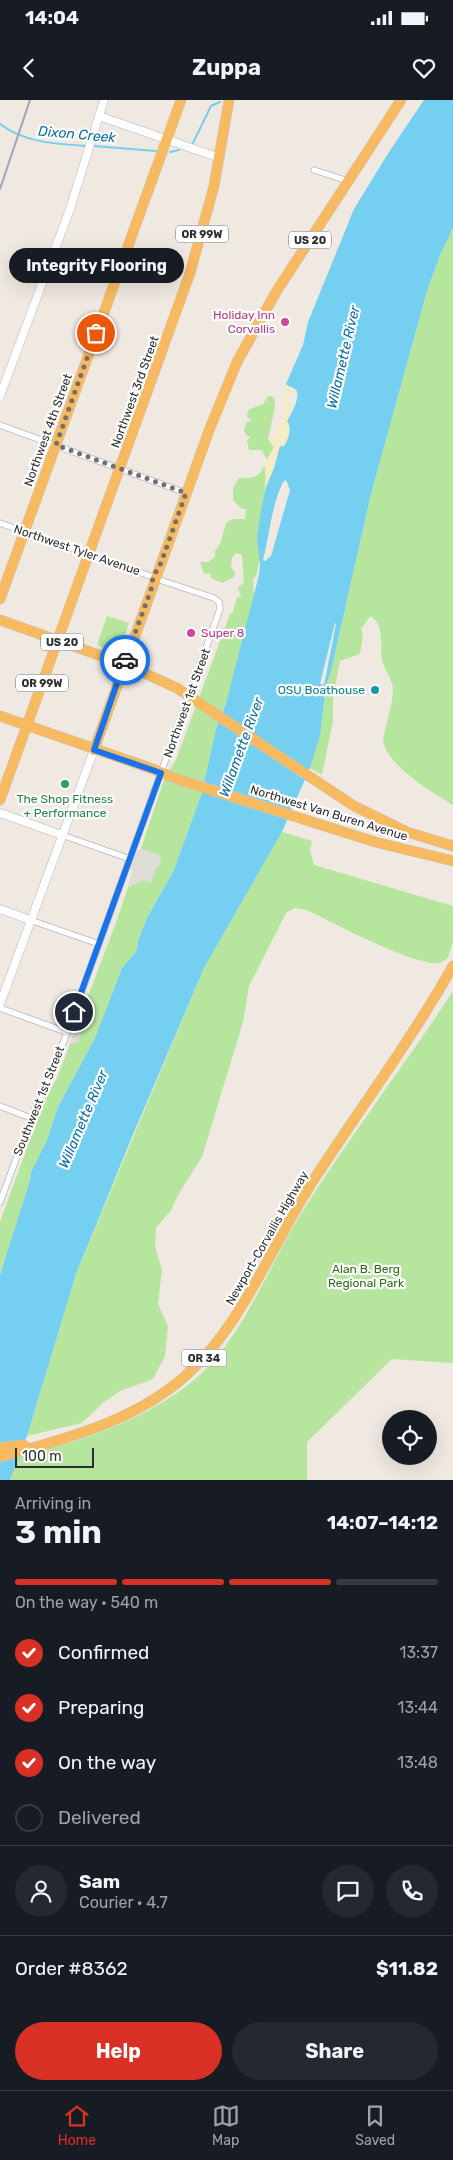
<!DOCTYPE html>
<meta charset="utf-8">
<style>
:root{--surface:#171b24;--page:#242831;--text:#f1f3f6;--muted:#9ea1a6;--line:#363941;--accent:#d93025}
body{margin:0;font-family:Rubik,sans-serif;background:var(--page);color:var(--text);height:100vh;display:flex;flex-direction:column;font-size:19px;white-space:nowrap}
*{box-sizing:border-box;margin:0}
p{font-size:16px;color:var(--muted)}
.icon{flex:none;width:28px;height:28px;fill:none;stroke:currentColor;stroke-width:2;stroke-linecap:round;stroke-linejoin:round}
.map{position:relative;height:1380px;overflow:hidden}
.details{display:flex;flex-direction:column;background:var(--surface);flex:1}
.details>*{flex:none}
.buttons{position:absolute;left:382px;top:1310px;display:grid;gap:10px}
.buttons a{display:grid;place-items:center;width:55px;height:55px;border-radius:50%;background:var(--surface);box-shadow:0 5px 20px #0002;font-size:25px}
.scale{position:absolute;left:15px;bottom:12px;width:79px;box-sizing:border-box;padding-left:5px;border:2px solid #2e2e2e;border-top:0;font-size:14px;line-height:18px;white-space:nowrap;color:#2e2e2e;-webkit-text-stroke:4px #fff;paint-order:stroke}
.pin{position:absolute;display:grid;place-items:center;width:42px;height:42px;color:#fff;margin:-21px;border:2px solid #fff;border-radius:50%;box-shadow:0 1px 5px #0007}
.courier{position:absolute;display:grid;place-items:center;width:50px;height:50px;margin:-25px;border:4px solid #1a73e8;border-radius:50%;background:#fff;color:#222;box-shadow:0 1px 6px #0007}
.bubble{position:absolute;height:35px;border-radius:18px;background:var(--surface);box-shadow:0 5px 20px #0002;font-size:16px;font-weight:700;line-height:35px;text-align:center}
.overview em{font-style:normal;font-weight:700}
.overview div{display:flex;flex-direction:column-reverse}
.overview{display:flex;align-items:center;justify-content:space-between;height:85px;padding:0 15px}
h1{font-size:32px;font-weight:700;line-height:38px}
.bar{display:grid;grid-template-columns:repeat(4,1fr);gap:8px 5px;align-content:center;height:60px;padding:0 15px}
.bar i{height:6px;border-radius:4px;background:var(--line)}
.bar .selected{background:var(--accent)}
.bar p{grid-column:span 4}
.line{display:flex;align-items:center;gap:12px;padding:0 15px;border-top:1px solid var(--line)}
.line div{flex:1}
.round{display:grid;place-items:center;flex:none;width:52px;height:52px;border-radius:26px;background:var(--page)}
ol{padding:0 15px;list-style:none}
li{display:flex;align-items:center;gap:15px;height:55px}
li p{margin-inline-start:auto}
li .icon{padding:5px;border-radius:50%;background:var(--accent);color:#fff;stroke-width:4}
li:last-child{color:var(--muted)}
li i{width:28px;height:28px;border:2px solid var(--line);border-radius:50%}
.action{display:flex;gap:10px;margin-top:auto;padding:10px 15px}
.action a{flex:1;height:58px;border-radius:30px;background:var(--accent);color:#fff;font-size:20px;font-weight:700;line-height:58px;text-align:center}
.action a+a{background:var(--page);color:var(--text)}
.status{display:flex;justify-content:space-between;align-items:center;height:35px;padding:0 25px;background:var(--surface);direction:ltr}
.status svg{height:14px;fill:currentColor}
header{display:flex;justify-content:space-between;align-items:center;height:65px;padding:0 15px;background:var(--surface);font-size:22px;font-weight:700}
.dock{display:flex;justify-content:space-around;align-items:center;height:70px;border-top:1px solid var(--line);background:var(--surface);font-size:14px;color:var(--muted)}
.dock a{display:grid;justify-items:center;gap:2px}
.dock .selected{color:var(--accent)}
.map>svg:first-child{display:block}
</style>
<div class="status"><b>14:04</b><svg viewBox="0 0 49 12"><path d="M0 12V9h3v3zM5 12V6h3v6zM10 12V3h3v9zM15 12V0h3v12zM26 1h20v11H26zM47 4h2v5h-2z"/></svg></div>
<header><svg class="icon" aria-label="back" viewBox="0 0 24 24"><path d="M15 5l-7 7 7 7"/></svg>Zuppa<svg class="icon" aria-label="heart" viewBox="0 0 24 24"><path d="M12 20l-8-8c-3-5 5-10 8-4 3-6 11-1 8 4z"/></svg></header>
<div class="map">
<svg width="453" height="1380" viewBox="0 0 453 1380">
<rect width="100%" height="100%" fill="#efe9e1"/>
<g fill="#b6e59e">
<path d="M453 128V705C432 692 387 666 383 640 386 624 392 607 393 591 393 580 388 575 384 566 377 549 388 527 370 516L361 529 363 536 360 554 340 561 333 597V621L322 675 310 668 320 636 326 585 331 571 371 394 427 191 441 153Z"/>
<path d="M268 296 274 297 275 307 268 339 274 348 267 360 262 350H249L247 341 250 337 246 335 244 329 247 322 251 321 247 316 248 310 263 304Z"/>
<path d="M264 366 266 368 268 375 265 383 263 458 259 461 257 474 253 480 254 499 228 596 216 629 201 696 173 772 147 818 139 838 136 852 122 868 95 938 58 1007 47 1040 31 1072 30 1080 0 1175V1122L44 1001 57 978 117 820 165 677 176 660 230 514 233 512 237 497H241L238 487 244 483 242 455 236 453 232 458 231 467 235 473 234 477 222 483 211 478 210 473 204 474 200 462H208L215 457V451L220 444 226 423 232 419H245L246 409H242L233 400V388L239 378C251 378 260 378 264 366Z"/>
<path d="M107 516 129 523C121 546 124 554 97 545Z"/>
<path d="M282 732 312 741 310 750 314 765 453 806V842L448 858C445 860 441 863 438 863 414 866 332 822 307 810L295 808 286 813 249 886 243 922 202 1057 178 1095 171 1110 156 1128 155 1146 162 1170 158 1204 168 1226 165 1256 153 1279 120 1291 103 1303 82 1323 27 1336 76 1174 204 868Z"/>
<path d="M453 891V1263L392 1259 307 1342V1380H10L19 1355C40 1350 61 1346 81 1339 117 1328 166 1304 194 1280 241 1241 267 1170 298 1119 346 1041 403 968 453 891Z"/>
</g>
<path fill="#f3ecc5" d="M287 285 296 289 287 296 288 305 291 307 287 321 289 323C290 331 289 339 284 346H280L274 368 266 387 265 363 275 345 270 342C278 328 288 313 281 297L286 292Z"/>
<g fill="#dfdcd8">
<path d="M141 749 160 755 161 764 156 768 151 783 142 780 135 785H132L131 788 128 787 133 771 130 770 137 750Z"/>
<path d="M79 918H81L84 931 80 932 81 937 78 938 79 942 70 944Z"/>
</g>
<path fill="#75cff0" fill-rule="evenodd" d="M424 0H453V128L441 153 427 191 371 394 331 571 326 585 320 636 310 668 282 732 204 868 132 1037 76 1174 27 1336 10 1380H0V1175L30 1080 31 1072 47 1040 58 1007 95 938 122 868 136 852 139 838 147 818 173 772 201 696 216 629 226 603 259 475 260 464 257 439 261 410 266 387 274 368 280 346H284C289 339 292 327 287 321 291 315 301 297 296 290 294 287 289 287 286 284L303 245 308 222 354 109 389 52ZM286 380 290 390 271 456 265 461 263 460C270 433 271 407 283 382Z"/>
<path fill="#efe9e1" d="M335 523 336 524 324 585 320 584Z"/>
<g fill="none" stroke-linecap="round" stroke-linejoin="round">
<g stroke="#75cff0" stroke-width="2">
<path d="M0 24C25 43 57 44 88 46"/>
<path d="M193 43 211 6 220 2"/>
<path d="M93 46 156 51"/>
<path d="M170 52 179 50"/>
</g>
<g stroke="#b4b7c1" stroke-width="7">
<g id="minor">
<path d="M314 70 348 81"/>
<path d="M52 158 115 181"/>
<path d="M0 325 186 393"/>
<path d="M0 423 153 477"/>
<path d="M62 735 130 759"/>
<path d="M30 820 99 844"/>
<path d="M0 908 66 932"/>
<path d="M0 1006 31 1018"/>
<path d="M0 1102 37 1003 53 971 220 509 219 502 214 498 157 479"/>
</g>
</g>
<g stroke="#b4b7c1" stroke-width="9">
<g id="tertiary">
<path d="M99 16 220 58"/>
<path d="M0 296 70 109 104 0"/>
<path d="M0 713 62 735"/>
<path d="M0 809 30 820"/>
<path d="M0 904 94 650"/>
</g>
</g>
<g stroke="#c9c9c9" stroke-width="11">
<g id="trunk">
<path d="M0 499 181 0"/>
<path d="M0 520 124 564 177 588"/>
<path d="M0 616 153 669 177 679 375 742 453 761"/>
<path d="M262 645 354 706 407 732 453 746"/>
<path d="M94 650 210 328 237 262 276 192 401 0"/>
<path d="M0 700 190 173 214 86 229 0"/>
<path d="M0 1348 24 1345"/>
<path d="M0 1357C61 1340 126 1324 177 1283 240 1232 268 1152 311 1084 358 1011 410 942 453 866"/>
</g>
</g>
<use href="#minor" stroke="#fff" stroke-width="5.5"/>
<use href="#tertiary" stroke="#fff" stroke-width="8"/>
<use href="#trunk" stroke="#f8ba60" stroke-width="10"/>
<path stroke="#a3a6b8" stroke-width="2" d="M0 89 30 0"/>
<g stroke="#c9c9c9" stroke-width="11" stroke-linecap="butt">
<path id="trunk-bridge" d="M177 588 262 645"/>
</g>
<use href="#trunk-bridge" stroke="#f8ba60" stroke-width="10"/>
</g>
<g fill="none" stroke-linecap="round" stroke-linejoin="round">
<path stroke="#726f6d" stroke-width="5" stroke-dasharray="0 9" d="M96 233 56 345 186 393 161 463 153 477 151 490 125 560"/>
<path stroke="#1a73e8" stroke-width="6" d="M74 912 161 673 94 650 125 560"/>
</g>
<g fill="#d1479c" stroke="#fff" stroke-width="2">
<circle cx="285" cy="222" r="5"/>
<circle cx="191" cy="533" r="5"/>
</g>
<circle fill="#0f9aa8" stroke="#fff" stroke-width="2" cx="375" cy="590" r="5"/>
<circle fill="#2e9e5b" stroke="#fff" stroke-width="2" cx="65" cy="684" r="5"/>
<g text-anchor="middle" stroke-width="4.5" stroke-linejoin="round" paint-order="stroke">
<g fill="#fff" stroke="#6d6d6d" stroke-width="1">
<rect x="176" y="125.5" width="52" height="17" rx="4"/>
<rect x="289" y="131.5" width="42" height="17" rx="4"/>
<rect x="41" y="533.5" width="42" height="17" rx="4"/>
<rect x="16" y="574.5" width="52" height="17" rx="4"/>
<rect x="181.5" y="1249.5" width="45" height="17" rx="4"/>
</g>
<g font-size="11" font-weight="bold" fill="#2e2e2e">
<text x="202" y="138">OR 99W</text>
<text x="310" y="144">US 20</text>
<text x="62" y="546">US 20</text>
<text x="42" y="587">OR 99W</text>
<text x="204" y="1262">OR 34</text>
</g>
<g font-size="12" fill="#b23c85" stroke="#fff" text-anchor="end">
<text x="275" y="219">Holiday Inn<tspan x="275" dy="14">Corvallis</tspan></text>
<text x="201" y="537" text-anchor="start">Super 8</text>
</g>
<g font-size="12" fill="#2e2e2e" stroke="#fff">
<text transform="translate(135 292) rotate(-70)" y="4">Northwest 3rd Street</text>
<text transform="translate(48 330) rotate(-70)" y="4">Northwest 4th Street</text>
<text transform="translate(77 450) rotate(19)" y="4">Northwest Tyler Avenue</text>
<text transform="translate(187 603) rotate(-70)" y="4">Northwest 1st Street</text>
<text transform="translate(329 713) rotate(17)" y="4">Northwest Van Buren Avenue</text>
<text transform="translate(39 1001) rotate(-68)" y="4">Southwest 1st Street</text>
<text transform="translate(267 1138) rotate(-60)" y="4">Newport-Corvallis Highway</text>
</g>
<g font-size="12" fill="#0d838f" stroke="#fff" text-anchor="end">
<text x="365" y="594">OSU Boathouse</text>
</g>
<g font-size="12" fill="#27864d" stroke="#fff">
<text x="65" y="703">The Shop Fitness<tspan x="65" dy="14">+ Performance</tspan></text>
</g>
<g font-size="12" fill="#2c6e1b" stroke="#fff">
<text x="366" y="1173">Alan B. Berg<tspan x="366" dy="14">Regional Park</tspan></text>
</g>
<g font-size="14" font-style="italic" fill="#0d6fa3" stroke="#fff">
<text transform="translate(77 34) rotate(5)" y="5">Dixon Creek</text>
<text transform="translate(343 257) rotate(-77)" y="5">Willamette River</text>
<text transform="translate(241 647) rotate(-70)" y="5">Willamette River</text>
<text transform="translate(83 1019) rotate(-67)" y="5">Willamette River</text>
</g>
</g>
</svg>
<div class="buttons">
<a><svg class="icon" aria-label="locate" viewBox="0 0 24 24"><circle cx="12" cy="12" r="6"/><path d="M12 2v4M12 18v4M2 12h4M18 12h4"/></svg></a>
</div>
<div class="scale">100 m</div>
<div class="pin" style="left:96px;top:233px;background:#ea580c"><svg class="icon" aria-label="bag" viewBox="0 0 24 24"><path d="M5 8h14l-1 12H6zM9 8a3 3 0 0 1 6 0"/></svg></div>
<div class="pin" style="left:74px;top:912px;background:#1f2937"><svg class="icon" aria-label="home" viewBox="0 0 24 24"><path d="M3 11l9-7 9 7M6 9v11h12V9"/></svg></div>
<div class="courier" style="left:125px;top:560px"><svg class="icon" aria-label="car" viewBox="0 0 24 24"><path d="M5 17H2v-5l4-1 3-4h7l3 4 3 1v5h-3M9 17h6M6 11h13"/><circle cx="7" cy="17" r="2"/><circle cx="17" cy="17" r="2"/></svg></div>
<div class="bubble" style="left:9px;top:148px;width:175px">Integrity Flooring</div>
</div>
<section class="details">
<div class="overview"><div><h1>3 min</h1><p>Arriving in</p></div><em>14:07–14:12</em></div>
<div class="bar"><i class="selected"></i><i class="selected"></i><i class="selected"></i><i></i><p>On the way · 540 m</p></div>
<ol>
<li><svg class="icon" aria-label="check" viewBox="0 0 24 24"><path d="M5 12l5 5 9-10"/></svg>Confirmed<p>13:37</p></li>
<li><svg class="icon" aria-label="check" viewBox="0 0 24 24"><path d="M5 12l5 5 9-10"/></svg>Preparing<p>13:44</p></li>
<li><svg class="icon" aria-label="check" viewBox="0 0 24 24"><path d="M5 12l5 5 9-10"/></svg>On the way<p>13:48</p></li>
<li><i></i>Delivered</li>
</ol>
<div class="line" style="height:90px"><a class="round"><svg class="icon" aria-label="person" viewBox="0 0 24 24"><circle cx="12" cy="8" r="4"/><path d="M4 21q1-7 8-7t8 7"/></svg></a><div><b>Sam</b><p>Courier · 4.7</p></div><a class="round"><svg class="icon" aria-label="chat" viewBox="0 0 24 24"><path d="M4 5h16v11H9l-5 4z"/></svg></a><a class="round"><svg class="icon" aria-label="phone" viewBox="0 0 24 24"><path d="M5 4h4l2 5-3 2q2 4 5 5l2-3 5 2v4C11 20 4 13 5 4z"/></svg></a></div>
<div class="line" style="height:65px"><div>Order #8362</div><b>$11.82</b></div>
<div class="action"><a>Help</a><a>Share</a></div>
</section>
<nav class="dock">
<a class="selected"><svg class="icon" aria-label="home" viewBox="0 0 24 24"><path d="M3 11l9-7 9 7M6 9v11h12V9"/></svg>Home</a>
<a><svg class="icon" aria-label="map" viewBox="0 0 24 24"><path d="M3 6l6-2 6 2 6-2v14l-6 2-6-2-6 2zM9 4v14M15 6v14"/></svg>Map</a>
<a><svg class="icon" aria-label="saved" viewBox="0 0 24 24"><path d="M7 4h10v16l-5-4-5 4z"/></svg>Saved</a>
</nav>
